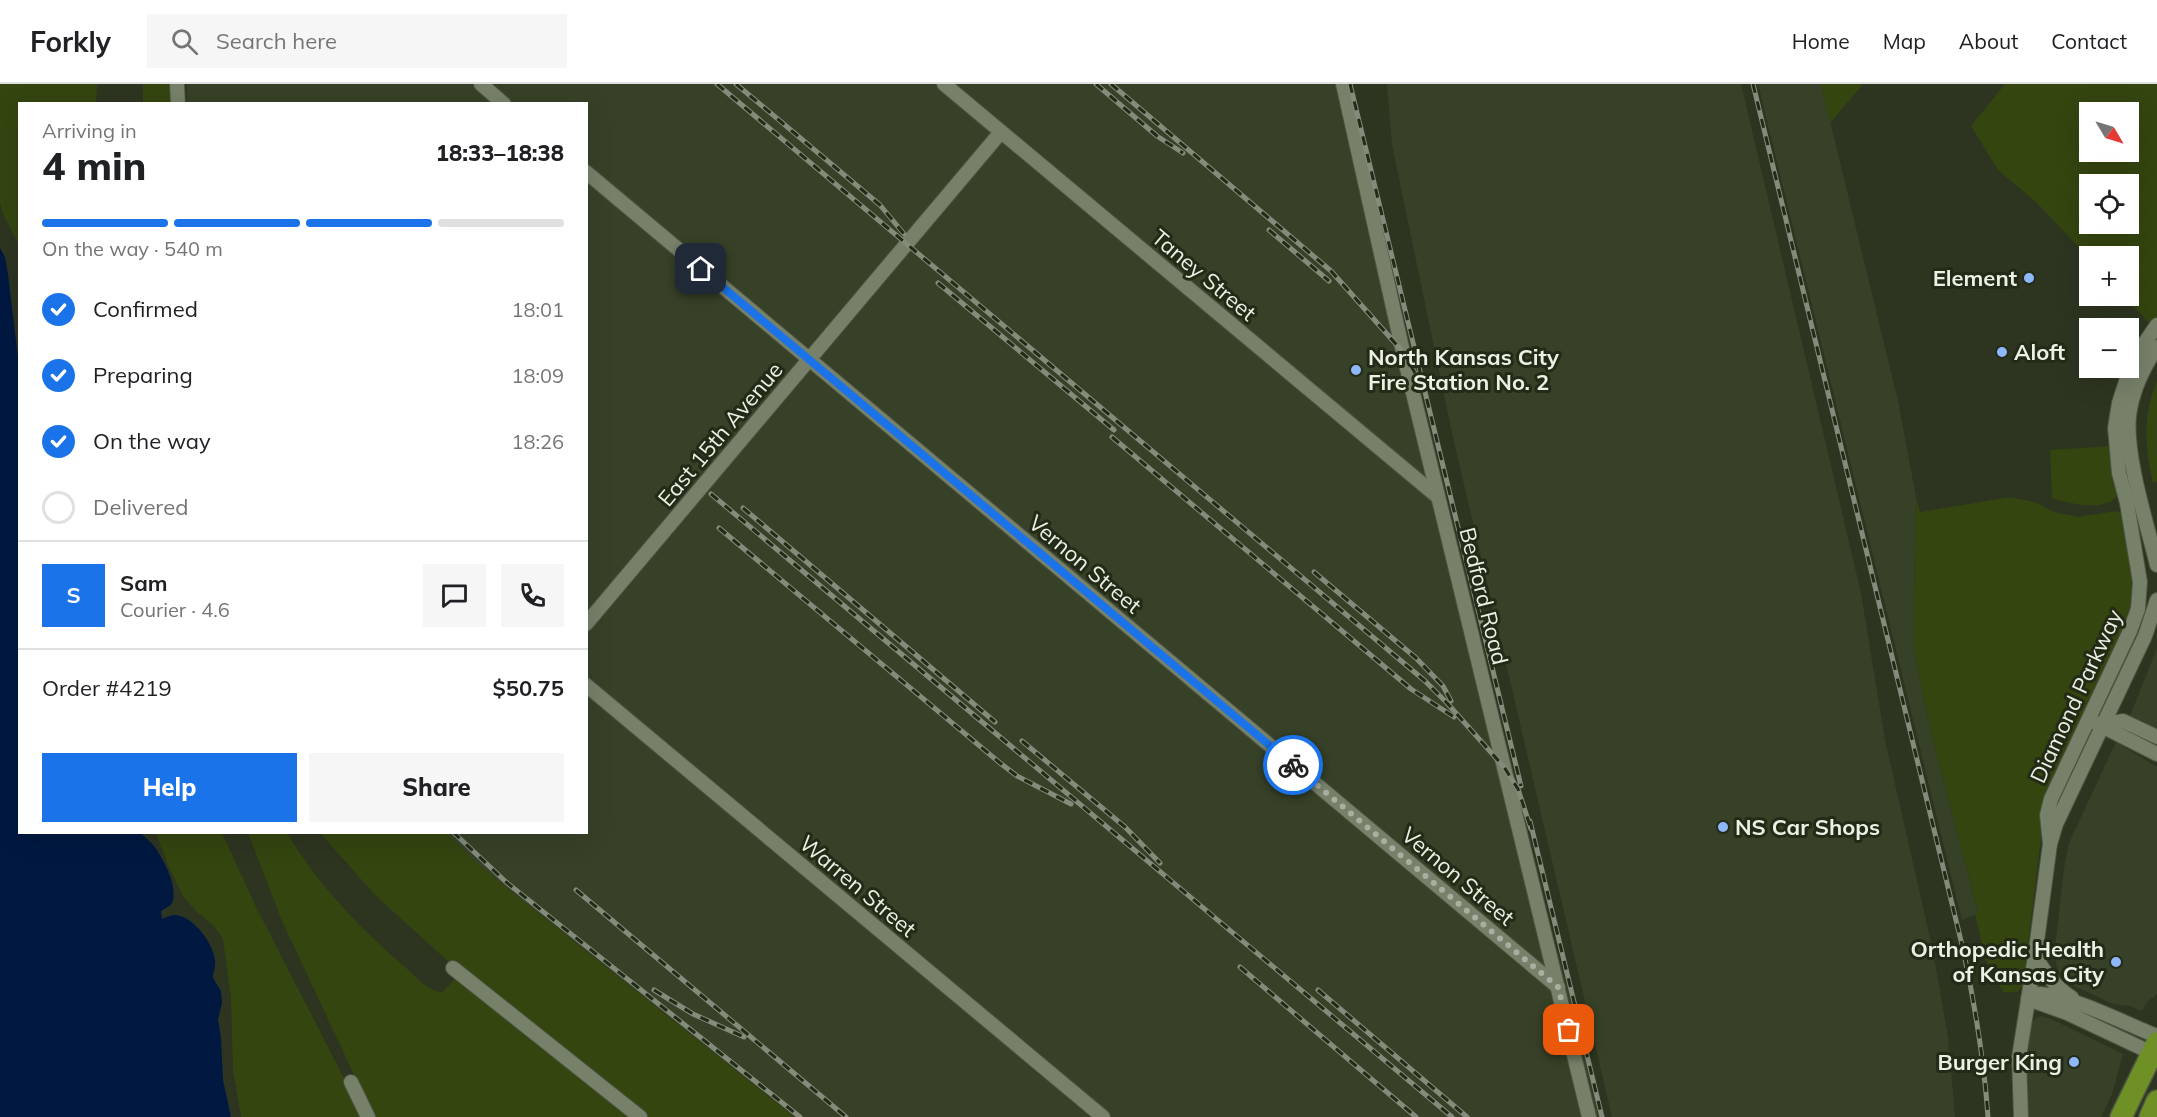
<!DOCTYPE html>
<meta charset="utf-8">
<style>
:root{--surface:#fff;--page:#f6f6f6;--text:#202124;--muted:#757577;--line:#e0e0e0;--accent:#1a73e8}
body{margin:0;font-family:Mulish,sans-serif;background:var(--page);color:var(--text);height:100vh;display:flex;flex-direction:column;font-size:22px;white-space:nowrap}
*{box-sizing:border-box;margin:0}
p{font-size:20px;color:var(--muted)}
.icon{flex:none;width:33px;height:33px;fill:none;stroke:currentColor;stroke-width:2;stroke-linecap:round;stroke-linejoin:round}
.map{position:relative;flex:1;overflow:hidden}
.sheet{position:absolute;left:18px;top:18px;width:570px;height:732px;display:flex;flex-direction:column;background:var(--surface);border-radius:0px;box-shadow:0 6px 24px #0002}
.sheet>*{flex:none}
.needle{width:39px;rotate:128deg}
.controls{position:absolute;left:2079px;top:18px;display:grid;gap:12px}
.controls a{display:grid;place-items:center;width:60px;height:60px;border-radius:0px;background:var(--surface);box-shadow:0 6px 24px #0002;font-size:30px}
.pin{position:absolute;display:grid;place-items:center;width:51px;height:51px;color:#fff;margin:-26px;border-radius:12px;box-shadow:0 3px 9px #0006}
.courier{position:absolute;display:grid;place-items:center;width:60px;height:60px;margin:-30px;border:4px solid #1a73e8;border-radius:50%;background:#fff;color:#222;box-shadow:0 2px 8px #0007}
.head em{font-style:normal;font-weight:800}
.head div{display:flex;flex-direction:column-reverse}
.head{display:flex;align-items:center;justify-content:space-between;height:102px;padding:0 24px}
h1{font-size:39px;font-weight:800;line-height:45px}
.bar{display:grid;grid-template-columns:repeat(4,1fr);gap:9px 6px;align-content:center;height:72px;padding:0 24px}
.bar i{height:8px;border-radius:4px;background:var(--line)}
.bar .on{background:var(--accent)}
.bar p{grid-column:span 4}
.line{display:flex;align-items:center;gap:15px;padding:0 24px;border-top:2px solid var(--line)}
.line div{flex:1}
.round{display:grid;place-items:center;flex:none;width:63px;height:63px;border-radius:0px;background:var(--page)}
ol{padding:0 24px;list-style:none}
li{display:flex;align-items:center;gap:18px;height:66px}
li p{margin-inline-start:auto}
li .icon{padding:6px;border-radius:50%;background:var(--accent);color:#fff;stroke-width:4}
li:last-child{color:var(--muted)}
li i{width:33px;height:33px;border:3px solid var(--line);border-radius:50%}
.button{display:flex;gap:12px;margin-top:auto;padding:12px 24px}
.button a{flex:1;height:69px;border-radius:0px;background:var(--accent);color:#fff;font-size:24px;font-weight:800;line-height:69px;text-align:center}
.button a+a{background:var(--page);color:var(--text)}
header{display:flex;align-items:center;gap:36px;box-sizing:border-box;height:84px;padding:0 30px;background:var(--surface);border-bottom:2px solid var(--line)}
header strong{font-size:28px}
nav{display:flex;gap:33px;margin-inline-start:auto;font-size:21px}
.search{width:420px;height:54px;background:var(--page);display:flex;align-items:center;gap:15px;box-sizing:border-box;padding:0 21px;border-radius:0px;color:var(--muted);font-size:22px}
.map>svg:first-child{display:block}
</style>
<header>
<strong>Forkly</strong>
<div class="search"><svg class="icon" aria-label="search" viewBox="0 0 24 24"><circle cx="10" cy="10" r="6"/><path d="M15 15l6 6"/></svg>Search here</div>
<nav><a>Home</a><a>Map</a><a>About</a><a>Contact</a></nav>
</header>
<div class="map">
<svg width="2157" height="1033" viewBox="0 0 2157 1033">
<rect width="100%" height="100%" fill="#2d3521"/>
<g fill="#374127">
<path d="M187 0H1344L1504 683 1605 1033H794L509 806 473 776 446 749 586 748V20H187Z"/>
<path d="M1387 0H1741L1861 509 1885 656 1933 867 1948 953 1955 1033H1612L1452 349 1392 61Z"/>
<path d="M1758 0H1821L1898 317 1916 413 1913 561 1930 645 1978 829 1962 836Z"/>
<path d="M2157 564V645L2130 632Z"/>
<path d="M2116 658 2157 683V910L2147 918 2142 927 2130 922 2113 920 2070 900 2058 886 2054 872 2065 777 2070 757Z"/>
<path d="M2040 932 2051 935 2123 970 2112 1010 2101 1033H2027L2025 975 2030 941 2035 935Z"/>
</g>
<g fill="#344510" fill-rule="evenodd">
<path d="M0 0H97L96 19 20 20 19 161 3 130 0 119Z"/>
<rect x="143" y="0" width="29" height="19"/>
<path d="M1821 0H1863L1830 39Z"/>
<path d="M2005 0H2157V234L2152 242 2124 212H2128V172H2090L2089 174 2035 117 1998 86 1971 42ZM2090 28H2128V68H2090ZM2090 100H2128V140H2090Z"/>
<path d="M2157 297V398L2153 399C2145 363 2142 332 2157 297Z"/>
<path d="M2111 362 2119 409C2109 429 2069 420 2052 414L2050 366Z"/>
<path d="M1916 413 1920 428 2011 413 2037 419 2053 428 2079 433 2116 427 2123 430 2137 523 2043 737 2023 901 2017 908H2003L1986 877 1975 830 1978 828 1930 645 1913 561Z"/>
<path d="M156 749H222L256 823 348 1002 357 997 282 837 248 749H287C318 801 359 843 405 883 415 892 427 907 442 908L461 889 376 812 320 749H446L473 776 509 806 794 1033H241L233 986 231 914 223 855 215 843 196 827 183 812 169 783Z"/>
</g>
<path fill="#011941" d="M0 164 5 173 8 190 20 290V748L140 749C145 753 150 757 154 762 164 776 180 805 171 821L161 827 162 835C166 833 171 831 176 831 194 833 213 859 215 876 216 883 213 888 213 894L221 907 222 919 218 935 221 954 223 996 231 1033H0Z"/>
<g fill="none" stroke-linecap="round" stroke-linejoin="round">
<g stroke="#4d5342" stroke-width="16">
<g id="minor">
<path d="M177 0 178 20"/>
<path d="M481 0 504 20"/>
<path d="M944 0 1438 413"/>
<path d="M1343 0 1403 268 1589 1033"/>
<path d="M586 88 1558 903"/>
<path d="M2157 263C2143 284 2132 307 2129 332 2125 372 2147 440 2157 481"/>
<path d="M586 540 1001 48"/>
<path d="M586 601 1103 1033"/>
<path d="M2096 639 2157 670"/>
<path d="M2102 641 2123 637 2157 653"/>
<path d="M2050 760 2047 731 2051 715 2130 547 2138 525 2140 498 2127 419 2119 389 2115 344 2119 319 2133 276 2157 241"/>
<path d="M2035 872C2045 889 2055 903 2072 914"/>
<path d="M453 884 640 1033"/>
<path d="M2028 915C2032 913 2036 910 2040 910 2072 912 2126 940 2157 952"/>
<path d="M2028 915 2067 929 2152 969"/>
<path d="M351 998 368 1033"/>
<path d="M2021 1033 2019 973 2035 872 2050 760 2056 740 2145 552 2157 516"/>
</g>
</g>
<g stroke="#4d5342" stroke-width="24">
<g id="highway">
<path d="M2121 1033 2157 959"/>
<path d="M2150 1033 2157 1017"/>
</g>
</g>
<use href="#minor" stroke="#778069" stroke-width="14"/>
<use href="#highway" stroke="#6e9024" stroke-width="21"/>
<g stroke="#848b7b" stroke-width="5">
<g id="rail">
<path d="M717 0 1425 597 1447 619 1504 683 1518 705 1531 745"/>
<path d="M736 0 880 121 904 150"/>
<path d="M1096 0 1157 52 1183 69"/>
<path d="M1111 0 1331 187 1403 268 1415 289"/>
<path d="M1350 0 1521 702"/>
<path d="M1753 0 1963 865C1975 921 1984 976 1988 1033"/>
<path d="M1269 146 1329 197"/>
<path d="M938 199 1114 346"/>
<path d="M1112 353 1411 605 1454 633"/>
<path d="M711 410 1452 1033"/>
<path d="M743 424 995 638"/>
<path d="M719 444 1000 679 1017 692 1071 720"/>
<path d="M1314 488 1416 574 1443 602 1451 617"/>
<path d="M1022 657 1125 743 1160 779"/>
<path d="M1530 737 1602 1033"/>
<path d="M453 748 506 798 800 1033"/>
<path d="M576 806 846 1033"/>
<path d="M1240 883 1416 1033"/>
<path d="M654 906 693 930 744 953"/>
<path d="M1318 906 1467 1033"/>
</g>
</g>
<use href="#rail" stroke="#232b17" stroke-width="3" stroke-dasharray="9" stroke-linecap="butt"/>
</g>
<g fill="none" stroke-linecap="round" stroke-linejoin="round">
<path stroke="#a8afa0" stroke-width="6" stroke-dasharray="0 10.8" d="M1293 681 1558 903 1569 946"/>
<path stroke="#1a73e8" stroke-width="8" d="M701 185 1293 681"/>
</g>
<g fill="#8db9fc" stroke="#232b17" stroke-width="2">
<circle cx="2029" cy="194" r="6"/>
<circle cx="2002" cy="268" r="6"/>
<circle cx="1356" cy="286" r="6"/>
<circle cx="1723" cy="743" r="6"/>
<circle cx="2116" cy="878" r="6"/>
<circle cx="2074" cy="978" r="6"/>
</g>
<g text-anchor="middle" stroke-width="6" stroke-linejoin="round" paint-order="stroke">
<g font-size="22" fill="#ebf0e4" stroke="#232b17">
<text transform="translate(1204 191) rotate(40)" y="8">Taney Street</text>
<text transform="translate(720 350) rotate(-50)" y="8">East 15th Avenue</text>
<text transform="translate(1085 480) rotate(40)" y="8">Vernon Street</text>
<text transform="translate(1484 512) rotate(76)" y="8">Bedford Road</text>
<text transform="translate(2076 612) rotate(-65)" y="8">Diamond Parkway</text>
<text transform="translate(1458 792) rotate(40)" y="8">Vernon Street</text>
<text transform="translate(858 802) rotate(40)" y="8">Warren Street</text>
</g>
<g font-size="22" font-weight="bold" fill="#ebf0e4" stroke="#232b17" text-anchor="end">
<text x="2017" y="202">Element</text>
<text x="2014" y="276" text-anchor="start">Aloft</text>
<text x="1368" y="281" text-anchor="start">North Kansas City<tspan x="1368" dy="25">Fire Station No. 2</tspan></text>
<text x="1735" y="751" text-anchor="start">NS Car Shops</text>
<text x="2104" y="873">Orthopedic Health<tspan x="2104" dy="25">of Kansas City</tspan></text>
<text x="2062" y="986">Burger King</text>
</g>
</g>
</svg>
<div class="controls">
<a><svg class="needle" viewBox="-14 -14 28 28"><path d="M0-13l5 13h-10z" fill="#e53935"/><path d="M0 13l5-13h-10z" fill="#757577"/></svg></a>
<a><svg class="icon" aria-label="locate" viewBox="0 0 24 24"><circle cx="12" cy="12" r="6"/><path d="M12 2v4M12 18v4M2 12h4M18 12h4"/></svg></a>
<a>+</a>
<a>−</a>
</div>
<div class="pin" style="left:1569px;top:946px;background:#ea580c"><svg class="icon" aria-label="bag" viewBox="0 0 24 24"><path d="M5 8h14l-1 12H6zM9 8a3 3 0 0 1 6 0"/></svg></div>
<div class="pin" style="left:701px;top:185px;background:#1f2937"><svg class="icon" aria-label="home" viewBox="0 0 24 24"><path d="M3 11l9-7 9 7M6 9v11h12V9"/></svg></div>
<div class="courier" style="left:1293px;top:681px"><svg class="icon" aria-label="bike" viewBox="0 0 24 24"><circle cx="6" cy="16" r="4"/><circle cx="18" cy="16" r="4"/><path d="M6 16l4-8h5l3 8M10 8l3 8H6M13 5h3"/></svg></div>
<section class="sheet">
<div class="head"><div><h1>4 min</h1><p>Arriving in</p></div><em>18:33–18:38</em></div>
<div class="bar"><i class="on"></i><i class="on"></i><i class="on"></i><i></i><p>On the way · 540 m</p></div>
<ol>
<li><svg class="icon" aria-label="check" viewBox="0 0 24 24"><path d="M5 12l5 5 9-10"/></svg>Confirmed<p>18:01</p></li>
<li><svg class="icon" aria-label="check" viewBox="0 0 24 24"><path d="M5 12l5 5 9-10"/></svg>Preparing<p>18:09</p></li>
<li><svg class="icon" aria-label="check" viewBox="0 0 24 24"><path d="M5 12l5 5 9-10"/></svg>On the way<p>18:26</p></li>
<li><i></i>Delivered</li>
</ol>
<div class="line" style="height:108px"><b class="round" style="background:var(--accent);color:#fff">S</b><div><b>Sam</b><p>Courier · 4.6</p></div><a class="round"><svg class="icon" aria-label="chat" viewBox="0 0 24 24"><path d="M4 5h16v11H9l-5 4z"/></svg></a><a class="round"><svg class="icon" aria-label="phone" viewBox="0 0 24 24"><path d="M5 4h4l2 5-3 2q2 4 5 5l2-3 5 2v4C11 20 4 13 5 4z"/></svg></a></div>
<div class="line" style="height:78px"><div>Order #4219</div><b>$50.75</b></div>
<div class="button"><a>Help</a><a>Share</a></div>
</section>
</div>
